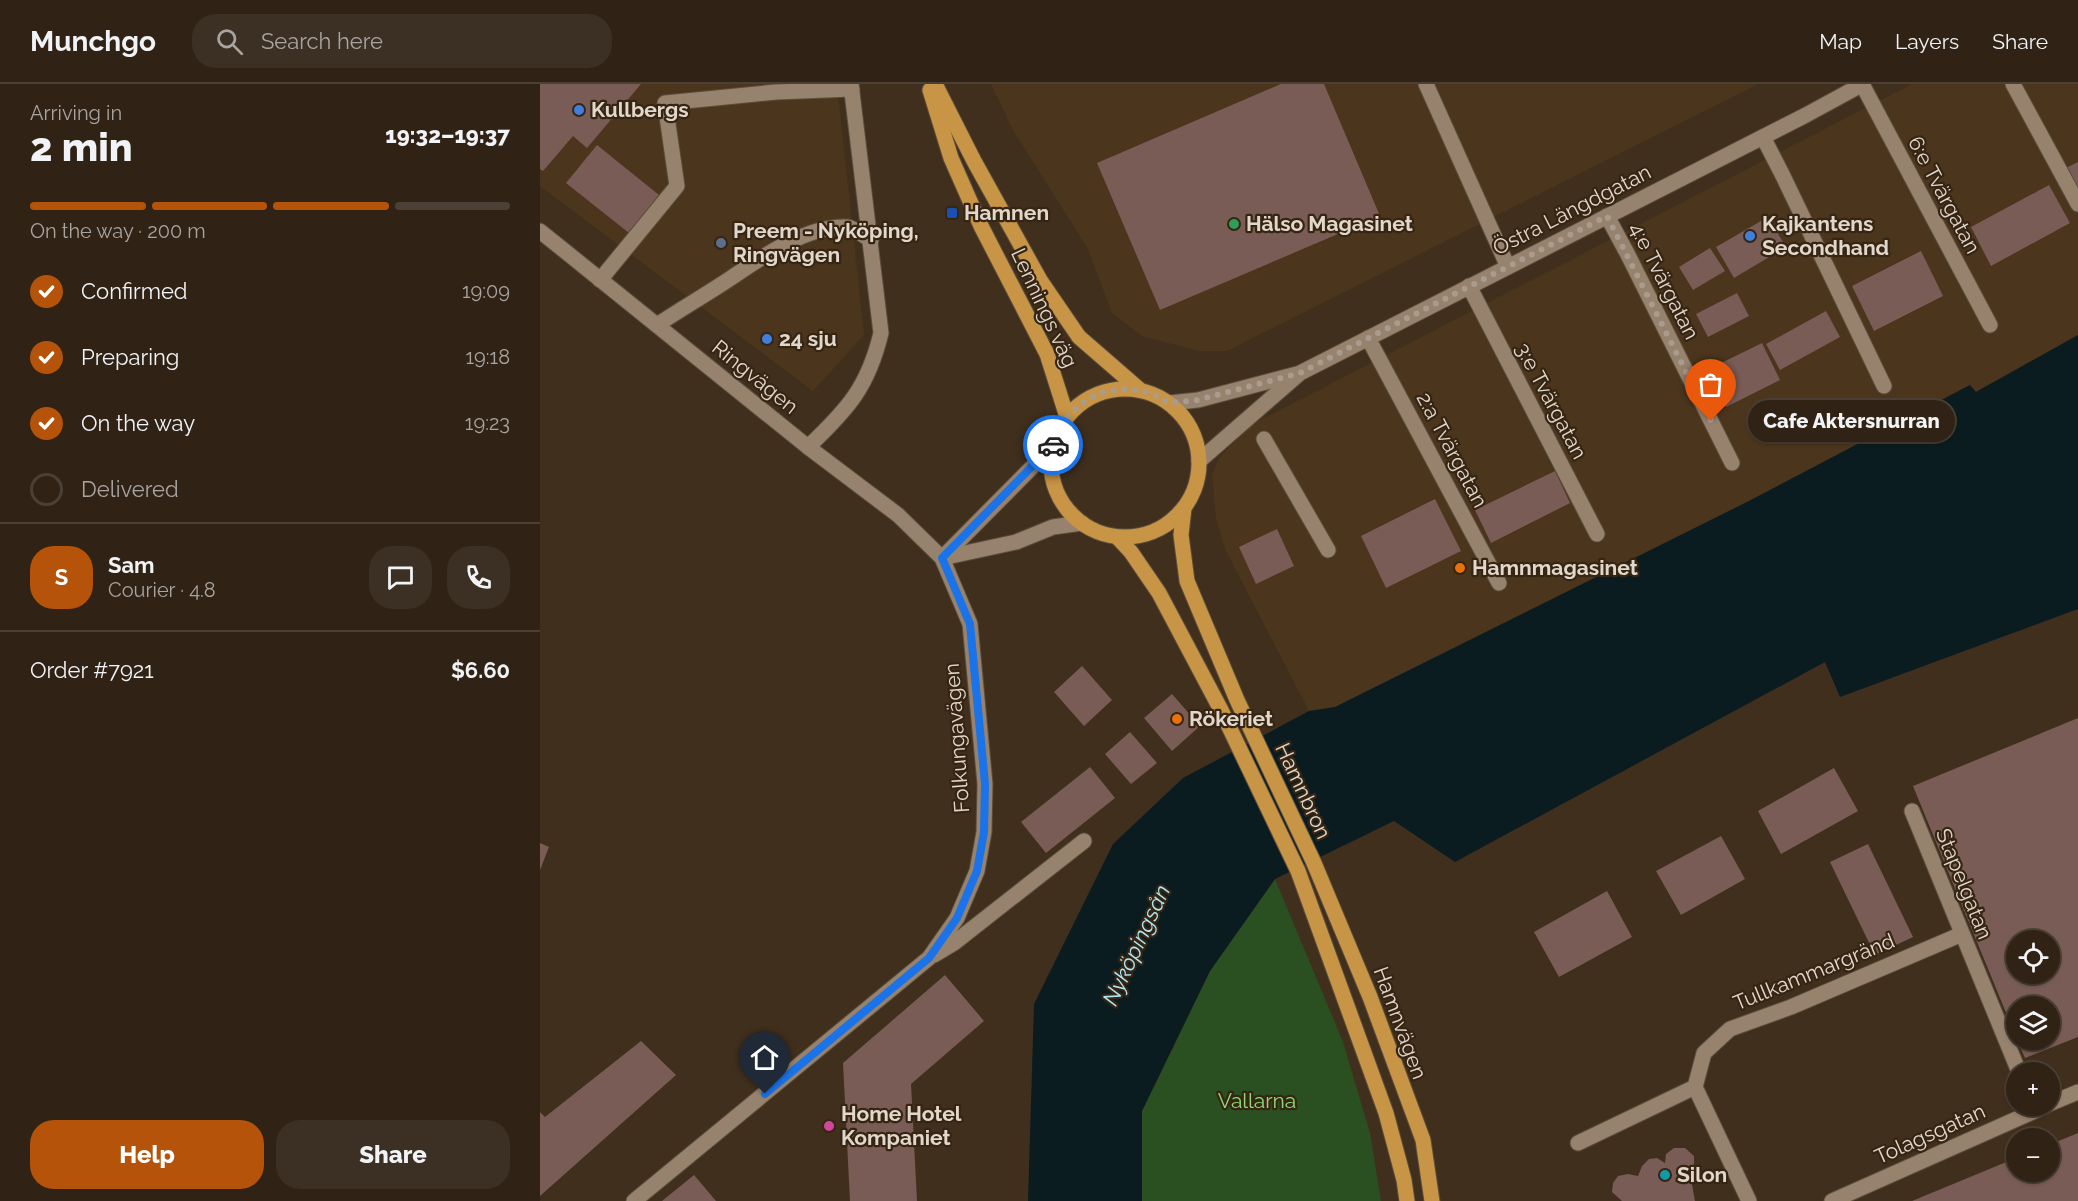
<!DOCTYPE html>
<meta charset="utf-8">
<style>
:root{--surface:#302316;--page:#3c2f23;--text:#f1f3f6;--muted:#a8a4a1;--line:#4b4035;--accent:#b45309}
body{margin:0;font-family:Raleway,sans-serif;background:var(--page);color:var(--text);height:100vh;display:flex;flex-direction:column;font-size:22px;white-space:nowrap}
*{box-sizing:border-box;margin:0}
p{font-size:20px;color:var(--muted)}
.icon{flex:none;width:33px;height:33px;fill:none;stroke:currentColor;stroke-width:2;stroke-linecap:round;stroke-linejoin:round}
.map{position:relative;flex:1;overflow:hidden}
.details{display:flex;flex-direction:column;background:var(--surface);width:540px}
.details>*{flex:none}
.buttons{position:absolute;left:1466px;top:846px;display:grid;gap:12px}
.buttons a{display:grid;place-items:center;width:54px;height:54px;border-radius:50%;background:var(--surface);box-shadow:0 2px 4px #0004,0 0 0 2px var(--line);font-size:30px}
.pin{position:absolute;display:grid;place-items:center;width:51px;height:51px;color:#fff;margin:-62px -26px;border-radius:50% 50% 50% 0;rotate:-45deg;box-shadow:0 0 6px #0007}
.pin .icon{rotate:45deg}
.courier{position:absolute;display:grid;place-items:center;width:60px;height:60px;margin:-30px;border:4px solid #1a73e8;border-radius:50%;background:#fff;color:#222;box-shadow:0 2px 8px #0007}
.bubble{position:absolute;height:42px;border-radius:21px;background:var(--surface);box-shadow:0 2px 4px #0004,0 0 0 2px var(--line);font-size:20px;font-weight:800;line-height:42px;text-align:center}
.headline em{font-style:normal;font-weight:800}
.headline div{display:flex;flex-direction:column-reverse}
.headline{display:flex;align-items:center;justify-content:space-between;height:102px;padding:0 30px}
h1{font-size:39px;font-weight:800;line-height:45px}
.bar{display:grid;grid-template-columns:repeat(4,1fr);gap:9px 6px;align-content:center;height:72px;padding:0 30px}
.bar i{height:8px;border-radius:4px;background:var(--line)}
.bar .current{background:var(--accent)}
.bar p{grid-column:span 4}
.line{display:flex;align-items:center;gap:15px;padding:0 30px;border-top:2px solid var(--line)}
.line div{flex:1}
.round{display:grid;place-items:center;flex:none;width:63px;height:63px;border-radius:24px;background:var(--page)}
ol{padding:0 30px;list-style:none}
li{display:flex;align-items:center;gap:18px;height:66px}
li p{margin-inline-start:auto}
li .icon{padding:6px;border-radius:50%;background:var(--accent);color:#fff;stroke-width:4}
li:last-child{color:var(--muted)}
li i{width:33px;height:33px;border:3px solid var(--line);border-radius:50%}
.cta{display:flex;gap:12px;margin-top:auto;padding:12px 30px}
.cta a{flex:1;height:69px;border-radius:24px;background:var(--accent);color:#fff;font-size:24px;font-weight:800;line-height:69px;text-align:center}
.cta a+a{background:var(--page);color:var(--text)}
header{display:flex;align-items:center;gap:36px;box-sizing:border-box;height:84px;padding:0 30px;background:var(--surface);border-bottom:2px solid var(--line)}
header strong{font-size:28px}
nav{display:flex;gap:33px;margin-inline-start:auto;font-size:21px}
.search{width:420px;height:54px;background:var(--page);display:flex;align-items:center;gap:15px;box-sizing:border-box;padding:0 21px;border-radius:24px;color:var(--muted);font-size:22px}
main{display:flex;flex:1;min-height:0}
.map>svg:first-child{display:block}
</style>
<header>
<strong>Munchgo</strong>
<div class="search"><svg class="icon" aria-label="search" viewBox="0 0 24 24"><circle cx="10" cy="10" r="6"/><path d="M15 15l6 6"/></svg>Search here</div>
<nav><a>Map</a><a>Layers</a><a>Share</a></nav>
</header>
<main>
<section class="details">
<div class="headline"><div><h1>2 min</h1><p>Arriving in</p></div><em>19:32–19:37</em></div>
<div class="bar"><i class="current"></i><i class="current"></i><i class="current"></i><i></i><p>On the way · 200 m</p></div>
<ol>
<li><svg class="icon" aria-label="check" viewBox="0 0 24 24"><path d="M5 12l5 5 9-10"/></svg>Confirmed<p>19:09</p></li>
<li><svg class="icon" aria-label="check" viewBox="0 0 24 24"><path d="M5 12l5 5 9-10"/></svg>Preparing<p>19:18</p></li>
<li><svg class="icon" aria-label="check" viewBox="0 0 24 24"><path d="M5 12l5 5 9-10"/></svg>On the way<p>19:23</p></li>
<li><i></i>Delivered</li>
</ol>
<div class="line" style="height:108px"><b class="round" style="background:var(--accent);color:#fff">S</b><div><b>Sam</b><p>Courier · 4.8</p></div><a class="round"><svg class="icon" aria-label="chat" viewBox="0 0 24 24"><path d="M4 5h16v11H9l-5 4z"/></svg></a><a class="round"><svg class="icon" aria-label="phone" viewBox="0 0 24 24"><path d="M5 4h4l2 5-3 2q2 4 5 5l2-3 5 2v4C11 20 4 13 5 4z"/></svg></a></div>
<div class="line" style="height:78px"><div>Order #7921</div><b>$6.60</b></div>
<div class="cta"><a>Help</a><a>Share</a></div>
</section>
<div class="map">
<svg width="1538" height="1117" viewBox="0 0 1538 1117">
<rect width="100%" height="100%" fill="#402f1d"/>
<g fill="#4b351d">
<path d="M0 0H297L324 251 273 307 0 102Z"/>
<path d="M451 0H1218L687 267H659L602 252 572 229 548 165 473 46Z"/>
<path d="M1372 0H1538V251L1435 308 1430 301 1207 418 795 623 769 627 685 465 676 434 672 390 680 373 709 342Z"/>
</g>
<path fill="#2a4f20" d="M735 795 803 958 830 1049 841 1117H602V1027L670 887Z"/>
<path fill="#0b1c21" d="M1538 251V525L1300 613 1285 578 915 778 854 737 735 795 670 887 602 1027V1117H488L494 920 573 760 643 694 769 627 795 623 1207 418 1430 301 1436 308Z"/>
<g fill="#795c55" fill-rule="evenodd">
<path d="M0 0H101L47 64 33 52 3 87 0 85Z"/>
<path d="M741 0H784L840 132 620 226 557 79Z"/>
<path d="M57 61 119 111 89 149 26 99Z"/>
<path d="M1538 78V105L1526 84Z"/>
<path d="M1509 101 1530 139 1451 182 1431 143Z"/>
<path d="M1228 133 1246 163 1194 194 1176 163Z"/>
<path d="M1170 164 1185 187 1153 206 1139 183Z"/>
<path d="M1381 167 1403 212 1334 247 1312 202Z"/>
<path d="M1197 209 1209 232 1168 253 1156 230Z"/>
<path d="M1286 227 1300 253 1240 286 1226 260Z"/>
<path d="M1222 259 1240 296 1186 323 1167 286Z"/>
<path d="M1015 387 1030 419 951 459 935 426Z"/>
<path d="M895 415 921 467 846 504 821 452Z"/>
<path d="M737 445 754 482 716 500 699 463Z"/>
<path d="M542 582 572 616 544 642 514 608Z"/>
<path d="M632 610 660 642 632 667 604 634Z"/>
<path d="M1538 634V953L1485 974 1477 956H1509V922H1476V953L1373 702ZM1476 856H1509V890H1476Z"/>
<path d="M590 648 617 679 591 700 565 670Z"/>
<path d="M550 683 575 714 506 769 481 738Z"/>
<path d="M1294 684 1318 727 1241 770 1218 727Z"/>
<path d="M1181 752 1205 795 1141 831 1116 787Z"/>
<path d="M0 759 9 763 0 786Z"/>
<path d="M1328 760 1373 853 1335 871 1290 778Z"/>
<path d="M1067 807 1092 853 1019 893 994 848Z"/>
<path d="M405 891 444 937 371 1000 377 1117H310L303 979Z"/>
<path d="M101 957 136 991 0 1112V1028L5 1033Z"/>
<path d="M1538 1049V1117H1372L1476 1074V1088H1509V1061Z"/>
<path d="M1134 1064H1145L1154 1072V1081L1150 1089 1155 1117H1082L1072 1108 1073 1099 1078 1092 1088 1090 1098 1092 1102 1082 1109 1075 1117 1074 1125 1079 1126 1070Z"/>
<path d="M154 1091 176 1117H122Z"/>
</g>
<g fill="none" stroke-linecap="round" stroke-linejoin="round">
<g stroke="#5b4d3c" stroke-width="17">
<g id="minor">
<path d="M886 0 968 183"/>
<path d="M1322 0 1450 241"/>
<path d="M1473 0 1538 120"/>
<path d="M1223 53 1243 92 1344 302"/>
<path d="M1067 132 1087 169 1192 379"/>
<path d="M0 147 268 363 358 431 402 474 430 540 445 700 444 748 437 787 417 834 389 874 94 1117"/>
<path d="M60 196 137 102 125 19 236 8 312 5"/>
<path d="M929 202 1057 450"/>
<path d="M117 241C141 225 167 210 191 194 222 173 267 141 307 143 315 144 324 152 331 156"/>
<path d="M828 254 959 499"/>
<path d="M629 319 658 316 757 290"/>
<path d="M724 355 788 466"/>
<path d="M268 363C308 325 328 303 341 249L311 0"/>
<path d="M659 377 760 289 1266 31 1323 0"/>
<path d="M402 474 513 362"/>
<path d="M402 474 476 458 513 443 542 439"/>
<path d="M1372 727 1479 988"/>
<path d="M394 871 414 859 544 757"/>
<path d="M1509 1020 1538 1008"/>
<path d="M1038 1059 1155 1003"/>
<path d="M1209 1117 1155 1003 1164 969 1190 945 1251 923 1422 850"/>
<path d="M1292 1117 1506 1022"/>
</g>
</g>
<g stroke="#5b4d3c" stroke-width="17">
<g id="major">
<path d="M395 0 434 77 500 196 539 253 600 306"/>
<path d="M390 6 411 74 441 142 507 270 527 333"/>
<circle cx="585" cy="379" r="74"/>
<path d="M644 424 641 451 647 497 697 616 774 779 830 913 883 1056 892 1117"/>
<path d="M577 453 591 468 619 509 681 626 758 787 846 1029 864 1096 867 1117"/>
</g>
</g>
<use href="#minor" stroke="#96826d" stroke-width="15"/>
<use href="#major" stroke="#c89445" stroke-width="15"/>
</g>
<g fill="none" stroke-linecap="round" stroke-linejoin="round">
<path stroke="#a99c8e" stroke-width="6" stroke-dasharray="0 10.8" d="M513 361 519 346 527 333 542 319 560 309 580 305 600 306 615 311 629 319 658 316 760 289 1067 132 1171 337"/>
<path stroke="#1a73e8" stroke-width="8" d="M225 1010 389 874 417 834 437 787 444 748 445 700 430 540 402 474 513 361"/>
</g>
<g fill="#3f7fe0" stroke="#362513" stroke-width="2">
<circle cx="39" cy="26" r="6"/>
<circle cx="1210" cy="152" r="6"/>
<circle cx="227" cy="255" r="6"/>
</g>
<rect fill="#1a4fb4" stroke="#362513" stroke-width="2" x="406" y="123" width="12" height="12" rx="3"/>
<circle fill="#2e9e5b" stroke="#362513" stroke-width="2" cx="694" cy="140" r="6"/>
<circle fill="#5c6f8a" stroke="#362513" stroke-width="2" cx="181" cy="159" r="6"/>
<g fill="#e8710a" stroke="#362513" stroke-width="2">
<circle cx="920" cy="484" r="6"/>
<circle cx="637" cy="635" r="6"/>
</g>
<circle fill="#d1479c" stroke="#362513" stroke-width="2" cx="289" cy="1042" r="6"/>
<circle fill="#0f9aa8" stroke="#362513" stroke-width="2" cx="1125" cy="1091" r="6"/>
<g text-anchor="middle" stroke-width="4.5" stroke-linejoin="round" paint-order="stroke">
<g font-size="21" font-weight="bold" fill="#e2d7cb" stroke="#362513" text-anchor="start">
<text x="51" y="33">Kullbergs</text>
<text x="424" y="136">Hamnen</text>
<text x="706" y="147">Hälso Magasinet</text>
<text x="1222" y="147">Kajkantens<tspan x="1222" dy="24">Secondhand</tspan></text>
<text x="193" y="154">Preem - Nyköping,<tspan x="193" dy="24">Ringvägen</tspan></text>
<text x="239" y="262">24 sju</text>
<text x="932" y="491">Hamnmagasinet</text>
<text x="649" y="642">Rökeriet</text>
<text x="301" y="1037">Home Hotel<tspan x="301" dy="24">Kompaniet</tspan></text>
<text x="1137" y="1098">Silon</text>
</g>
<g font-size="21" fill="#e2d7cb" stroke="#362513">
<text transform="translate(1404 111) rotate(62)" y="7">6:e Tvärgatan</text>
<text transform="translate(1032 126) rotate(-27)" y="7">Östra Längdgatan</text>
<text transform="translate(1124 197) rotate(63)" y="7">4:e Tvärgatan</text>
<text transform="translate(504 224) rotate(65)" y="7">Lennings väg</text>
<text transform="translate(215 293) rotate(39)" y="7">Ringvägen</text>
<text transform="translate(1011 317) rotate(62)" y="7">3:e Tvärgatan</text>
<text transform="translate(912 366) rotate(62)" y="7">2:a Tvärgatan</text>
<text transform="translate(417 654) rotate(-94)" y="7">Folkungavägen</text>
<text transform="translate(763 707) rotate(65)" y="7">Hamnbron</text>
<text transform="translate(1424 800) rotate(68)" y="7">Stapelgatan</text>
<text transform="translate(1274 888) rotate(-22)" y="7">Tullkammargränd</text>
<text transform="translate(860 939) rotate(70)" y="7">Hamnvägen</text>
<text transform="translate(1390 1050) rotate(-24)" y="7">Tolagsgatan</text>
</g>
<g font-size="21" fill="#8cdb76" stroke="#362513">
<text x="717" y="1024">Vallarna</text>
</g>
<g font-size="22" font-style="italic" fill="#ade7f7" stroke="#362513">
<text transform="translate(596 861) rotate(-65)" y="8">Nyköpingsån</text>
</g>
</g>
</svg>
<div class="buttons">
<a><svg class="icon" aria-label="locate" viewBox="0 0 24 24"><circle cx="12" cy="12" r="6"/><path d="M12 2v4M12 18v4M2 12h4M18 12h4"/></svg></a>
<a><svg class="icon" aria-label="layers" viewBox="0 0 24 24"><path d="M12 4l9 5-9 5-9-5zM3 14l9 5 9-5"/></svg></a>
<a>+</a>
<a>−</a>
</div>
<div class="pin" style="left:1171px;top:337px;background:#ea580c"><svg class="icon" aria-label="bag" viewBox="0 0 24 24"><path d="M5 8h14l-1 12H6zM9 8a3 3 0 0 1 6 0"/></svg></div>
<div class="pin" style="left:225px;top:1010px;background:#1f2937"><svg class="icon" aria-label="home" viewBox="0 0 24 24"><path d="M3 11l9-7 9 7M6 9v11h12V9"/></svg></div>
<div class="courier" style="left:513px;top:361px"><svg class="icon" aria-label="car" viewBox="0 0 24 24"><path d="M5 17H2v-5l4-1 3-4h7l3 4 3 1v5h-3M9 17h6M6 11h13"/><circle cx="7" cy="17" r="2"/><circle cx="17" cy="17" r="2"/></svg></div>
<div class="bubble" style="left:1208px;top:316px;width:207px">Cafe Aktersnurran</div>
</div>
</main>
